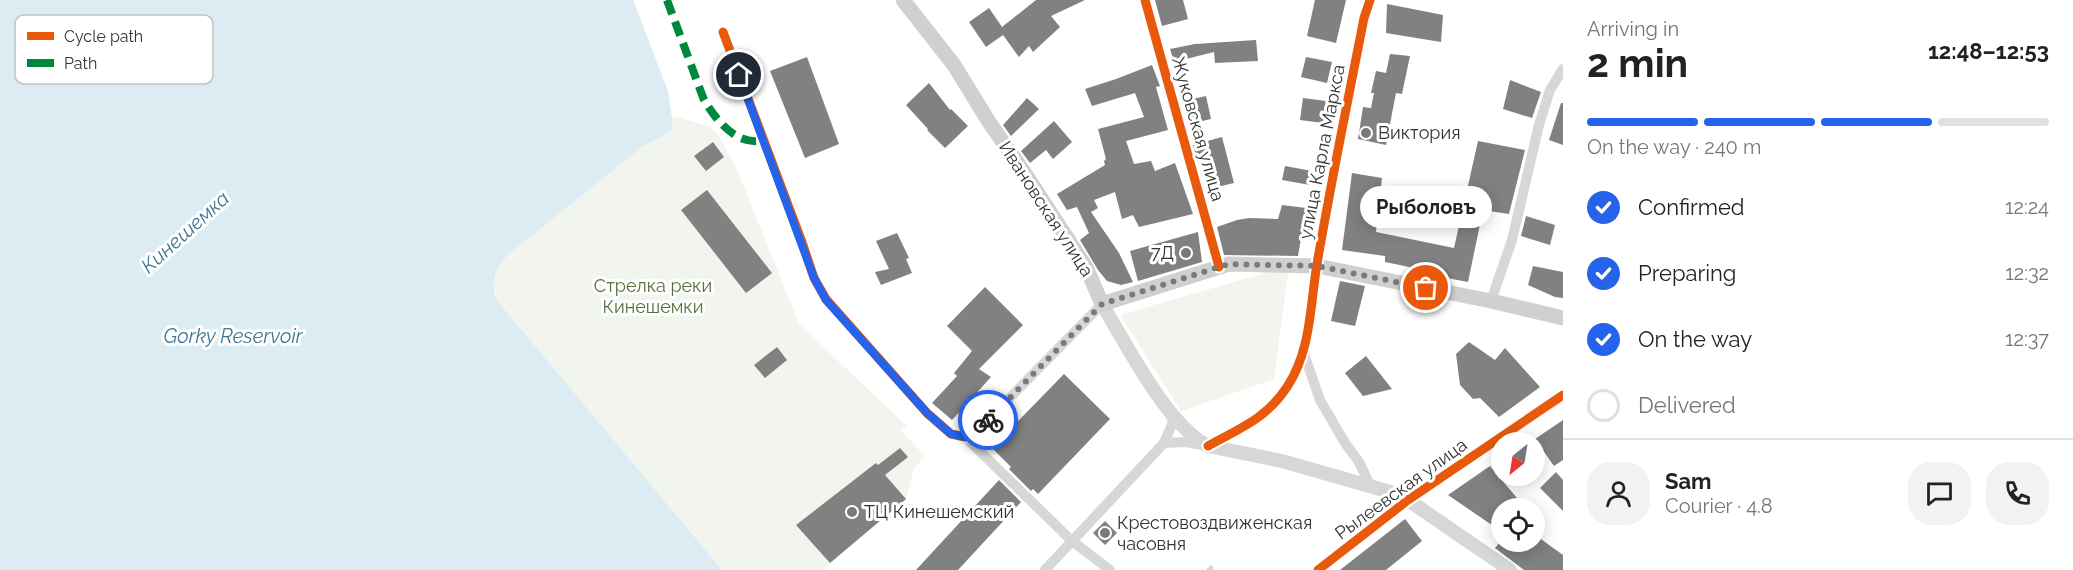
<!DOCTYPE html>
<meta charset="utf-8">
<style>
:root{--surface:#fff;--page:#f2f2f2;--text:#222;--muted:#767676;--line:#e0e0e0;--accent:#2563eb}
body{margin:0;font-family:Raleway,sans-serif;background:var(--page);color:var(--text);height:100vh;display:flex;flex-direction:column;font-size:22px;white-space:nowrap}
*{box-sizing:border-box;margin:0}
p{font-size:20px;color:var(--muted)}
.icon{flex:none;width:33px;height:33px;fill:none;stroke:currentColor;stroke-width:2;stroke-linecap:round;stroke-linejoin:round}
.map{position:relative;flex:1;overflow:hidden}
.panel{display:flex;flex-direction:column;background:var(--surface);width:510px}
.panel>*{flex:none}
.needle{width:39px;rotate:210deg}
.tools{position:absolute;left:1491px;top:432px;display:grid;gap:12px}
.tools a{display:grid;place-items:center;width:54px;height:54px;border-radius:50%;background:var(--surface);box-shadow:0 3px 15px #0003;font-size:30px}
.pin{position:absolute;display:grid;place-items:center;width:51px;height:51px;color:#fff;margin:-26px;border:3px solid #fff;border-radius:50%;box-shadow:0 2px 6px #0007}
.courier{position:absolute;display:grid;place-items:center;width:60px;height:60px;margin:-30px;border:4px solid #2563eb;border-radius:50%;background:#fff;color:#222;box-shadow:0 2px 8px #0007}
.bubble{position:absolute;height:42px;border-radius:21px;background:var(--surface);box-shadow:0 3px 15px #0003;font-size:20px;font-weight:700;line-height:42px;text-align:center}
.overview em{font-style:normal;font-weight:700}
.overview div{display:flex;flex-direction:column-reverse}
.overview{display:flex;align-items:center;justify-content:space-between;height:102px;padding:0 24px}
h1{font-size:39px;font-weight:700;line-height:45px}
.bar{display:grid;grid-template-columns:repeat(4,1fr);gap:9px 6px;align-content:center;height:72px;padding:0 24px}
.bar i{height:8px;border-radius:4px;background:var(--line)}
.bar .active{background:var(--accent)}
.bar p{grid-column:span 4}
.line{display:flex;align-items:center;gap:15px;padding:0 24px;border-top:2px solid var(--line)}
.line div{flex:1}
.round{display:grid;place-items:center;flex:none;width:63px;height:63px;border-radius:24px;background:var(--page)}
ol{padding:0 24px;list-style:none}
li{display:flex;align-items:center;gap:18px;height:66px}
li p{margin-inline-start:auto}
li .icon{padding:6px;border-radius:50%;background:var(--accent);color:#fff;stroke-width:4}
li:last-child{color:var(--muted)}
li i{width:33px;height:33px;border:3px solid var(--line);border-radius:50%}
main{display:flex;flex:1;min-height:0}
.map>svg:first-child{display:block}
</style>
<main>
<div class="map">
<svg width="1563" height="570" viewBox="0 0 1563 570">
<rect width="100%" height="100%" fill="#fff"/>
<g fill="#f1f5ed">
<path d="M672 116 705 125 718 134 738 172 799 324 907 426 901 431 925 456 914 468 906 499 830 563 825 570H722L495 298C492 278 494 269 509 254L642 147 666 134 673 125Z"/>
<path d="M1289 266 1274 379 1181 411 1120 315Z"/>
</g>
<path fill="#ddebf3" d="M0 0H633L668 91 673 125 671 131 642 147 509 254C494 269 492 278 495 298L722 570H0Z"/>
<g fill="#818181">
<path d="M1036 0H1085L1051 16 1060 27 1033 52 1029 46 1019 57 1003 35 986 47 969 22 989 8 1002 27Z"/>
<path d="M1155 0H1183L1188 19 1162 26Z"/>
<path d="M1315 0H1346L1336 43 1307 36Z"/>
<path d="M1387 4 1443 15 1441 42 1386 33Z"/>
<path d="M1256 40 1258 61 1215 63 1214 52 1174 62 1170 49 1195 44Z"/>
<path d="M1390 54 1410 56 1402 94 1396 93 1386 145 1358 139 1363 107 1371 108 1374 93H1371L1376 71 1386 73Z"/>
<path d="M807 57 839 144 805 158 770 71Z"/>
<path d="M1306 57 1332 62 1327 83 1301 77Z"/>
<path d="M1152 65 1160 86 1156 87 1168 130 1126 141 1134 164 1151 161 1155 171 1175 163 1193 214 1139 227 1133 215 1122 219 1115 192 1094 200 1098 208 1091 212 1119 253 1133 282 1121 285 1107 281 1098 270 1080 240 1089 233 1077 207 1067 210 1057 194 1105 165 1104 161 1106 159 1098 129 1144 117 1135 93 1092 106 1085 89 1116 79Z"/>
<path d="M1510 80 1541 92 1532 118 1503 109Z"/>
<path d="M929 83 950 110 951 109 968 126 945 148 927 130 928 129 906 105Z"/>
<path d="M1206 96 1211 119 1189 124 1184 101Z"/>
<path d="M1027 98 1039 109 1011 136 1003 125Z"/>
<path d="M1303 98 1326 101 1323 123 1300 120Z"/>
<path d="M1561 103H1563V145L1549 140Z"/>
<path d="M1054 121 1072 142 1053 159 1046 150 1030 163 1021 151Z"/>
<path d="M1222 137 1234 183 1209 189 1204 161 1198 162 1193 145Z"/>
<path d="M1478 141 1525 150 1509 214 1483 210 1468 282 1447 278 1448 275 1385 262V256L1342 250 1352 173 1382 178 1376 232 1454 248Z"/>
<path d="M713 142 724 157 706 171 694 156Z"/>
<path d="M1285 166 1312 171 1310 185 1282 180Z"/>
<path d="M707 190 772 273 746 293 681 210Z"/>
<path d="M1282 205 1306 208 1298 256 1224 255 1217 227 1237 220 1249 218 1278 219Z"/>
<path d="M1526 216 1555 225 1550 245 1521 236Z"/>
<path d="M1198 232 1202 262 1138 281 1130 251Z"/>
<path d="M897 233 909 258 906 259 912 273 881 285 875 272 889 269 876 241Z"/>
<path d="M1533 266 1563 272V298L1555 297 1528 285Z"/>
<path d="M1340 281 1365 286 1355 326 1331 321Z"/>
<path d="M985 287 1023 325 979 369 991 377 952 420 932 403 957 376 954 373 972 351 947 326Z"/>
<path d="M1469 342 1495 360 1505 348 1540 387 1499 417 1480 398 1473 399 1460 385 1456 354Z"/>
<path d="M777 347 787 360 765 378 754 365Z"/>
<path d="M1366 356 1392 389 1363 396 1345 373Z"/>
<path d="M1064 374 1110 419 1038 494 1033 489 1031 491 1009 469 1011 467 992 448Z"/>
<path d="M1563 420V460L1554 466 1535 439Z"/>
<path d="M900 448 908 457 885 475 906 499 830 563 796 525 876 463 878 465Z"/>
<path d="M1490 466 1517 498 1508 508H1502V532L1448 495Z"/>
<path d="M1556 472 1563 480V511L1540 488Z"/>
<path d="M999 480 1021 502 958 570H916Z"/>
<path d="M1405 519 1422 541 1386 570H1340Z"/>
<path d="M1105 521 1117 533 1105 545 1093 533Z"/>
<path d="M1534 534 1563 555V570H1524L1495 548 1500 542H1534Z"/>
</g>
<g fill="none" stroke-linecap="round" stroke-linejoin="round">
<path stroke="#d7d7d7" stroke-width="5" d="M1209 570 1211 568"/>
<g stroke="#d7d7d7" stroke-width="10">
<path d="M1145 0 1219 267"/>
<path d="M723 32 802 242 814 278 826 299 927 413 951 434 965 437"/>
<path d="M1491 301 1512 240 1539 125 1550 90 1563 69"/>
<path d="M1304 354 1320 400 1345 443 1359 462 1371 487"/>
<path d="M965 437 1072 541 1110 570"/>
<path d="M965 437 981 427 1102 304"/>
<path d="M1164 443 1186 442 1208 446 1237 432 1265 413 1288 386 1296 371 1304 354 1317 266 1364 18 1370 0"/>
<path d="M1045 570 1164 443 1173 422 1170 411"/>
<path d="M1318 570 1408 500 1563 395"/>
</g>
<path stroke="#d7d7d7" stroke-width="14" d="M1102 304C1126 344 1167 425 1208 446L1282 461 1394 493 1408 500 1510 570"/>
<path stroke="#d0d0d0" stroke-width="15" d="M903 0 954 65 989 122 1026 175 1086 267 1102 304 1229 264 1317 266 1491 301 1563 318"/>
<path stroke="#00873e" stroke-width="8" stroke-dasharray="15 8" stroke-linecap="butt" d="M667 0 704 100C716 120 737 147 764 140"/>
<g stroke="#fff" stroke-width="13">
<g id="cycleway">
<path d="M1145 0 1219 267"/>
<path d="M723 32 802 242 814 278 826 299 927 413 951 434 965 437"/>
<path d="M1208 446C1240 428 1266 419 1287 387 1311 351 1310 306 1317 264 1331 182 1348 100 1364 18L1370 0"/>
<path d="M1318 570 1408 500 1563 395"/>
</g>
</g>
<use href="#cycleway" stroke="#e8590c" stroke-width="9"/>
</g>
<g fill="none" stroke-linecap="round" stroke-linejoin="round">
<path stroke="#7a7a7a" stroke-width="6" stroke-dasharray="0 10.8" d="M988 420 1102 304 1219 267 1229 264 1317 266 1426 288"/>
<path stroke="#2563eb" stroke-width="8" d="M739 75 814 278 826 300 927 413 951 434 966 437 981 427 988 420"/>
</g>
<g fill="#7a7a7a" stroke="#fff" stroke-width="2">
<circle cx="1366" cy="133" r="6"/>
<circle cx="1186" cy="253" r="6"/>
<circle cx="852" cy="512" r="6"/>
<circle cx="1105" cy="533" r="6"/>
</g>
<g text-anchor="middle" stroke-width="6" stroke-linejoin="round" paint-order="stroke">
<g font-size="18" fill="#333" stroke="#fff">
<text transform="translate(1198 129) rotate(74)" y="6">Жуковская улица</text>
<text transform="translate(1322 152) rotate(-79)" y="6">улица Карла Маркса</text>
<text transform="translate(1046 209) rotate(57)" y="6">Ивановская улица</text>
<text transform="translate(1401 489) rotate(-36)" y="6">Рылеевская улица</text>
</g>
<g font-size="18" fill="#333" stroke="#fff" text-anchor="start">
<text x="1378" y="139">Виктория</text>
<text x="1174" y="259" text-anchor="end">7Д</text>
<text x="864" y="518">ТЦ Кинешемский</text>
<text x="1117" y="529">Крестовоздвиженская<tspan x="1117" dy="21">часовня</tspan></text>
</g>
<g font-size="18" fill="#56703f" stroke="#fff">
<text x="653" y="292">Стрелка реки<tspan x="653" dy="21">Кинешемки</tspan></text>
</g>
<g font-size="20" font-style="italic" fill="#3f7597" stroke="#fff">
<text transform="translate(185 232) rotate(-42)" y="7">Кинешемка</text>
<text x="233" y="343">Gorky Reservoir</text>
</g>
</g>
<rect x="15" y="15" width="198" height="69" rx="9" fill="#fff" stroke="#c2c2c2" stroke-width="1.5"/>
<rect x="27" y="32" width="27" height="8" fill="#e8590c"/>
<rect x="27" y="59" width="27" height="8" fill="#00873e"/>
<g font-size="16" fill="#333">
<text x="64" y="42">Cycle path</text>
<text x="64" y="69">Path</text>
</g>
</svg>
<div class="tools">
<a><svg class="needle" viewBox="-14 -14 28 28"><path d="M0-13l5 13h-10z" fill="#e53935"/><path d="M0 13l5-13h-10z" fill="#767676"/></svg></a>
<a><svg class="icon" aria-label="locate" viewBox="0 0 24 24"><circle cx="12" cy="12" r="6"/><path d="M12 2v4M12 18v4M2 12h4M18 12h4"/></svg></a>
</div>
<div class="pin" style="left:1426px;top:288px;background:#ea580c"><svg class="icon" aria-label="bag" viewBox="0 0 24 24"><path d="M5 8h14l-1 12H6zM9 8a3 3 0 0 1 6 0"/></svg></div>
<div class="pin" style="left:739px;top:75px;background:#1f2937"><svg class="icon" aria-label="home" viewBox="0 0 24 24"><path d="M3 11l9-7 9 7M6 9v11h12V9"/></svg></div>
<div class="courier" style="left:988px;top:420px"><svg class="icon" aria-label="bike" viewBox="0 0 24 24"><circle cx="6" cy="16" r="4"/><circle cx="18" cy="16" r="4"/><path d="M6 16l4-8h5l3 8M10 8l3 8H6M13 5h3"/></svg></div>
<div class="bubble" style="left:1360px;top:186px;width:132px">Рыболовъ</div>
</div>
<section class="panel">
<div class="overview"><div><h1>2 min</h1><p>Arriving in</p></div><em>12:48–12:53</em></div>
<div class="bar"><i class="active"></i><i class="active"></i><i class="active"></i><i></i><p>On the way · 240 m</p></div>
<ol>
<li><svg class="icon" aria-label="check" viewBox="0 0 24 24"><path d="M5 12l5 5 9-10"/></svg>Confirmed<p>12:24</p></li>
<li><svg class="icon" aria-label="check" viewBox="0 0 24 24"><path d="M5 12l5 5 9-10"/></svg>Preparing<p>12:32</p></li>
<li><svg class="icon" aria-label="check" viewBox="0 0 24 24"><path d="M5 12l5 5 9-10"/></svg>On the way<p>12:37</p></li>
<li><i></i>Delivered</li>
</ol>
<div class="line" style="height:108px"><a class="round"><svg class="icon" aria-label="person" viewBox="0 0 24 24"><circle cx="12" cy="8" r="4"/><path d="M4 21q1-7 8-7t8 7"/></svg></a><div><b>Sam</b><p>Courier · 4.8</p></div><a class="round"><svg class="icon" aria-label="chat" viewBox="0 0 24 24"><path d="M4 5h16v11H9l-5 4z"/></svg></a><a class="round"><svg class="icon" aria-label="phone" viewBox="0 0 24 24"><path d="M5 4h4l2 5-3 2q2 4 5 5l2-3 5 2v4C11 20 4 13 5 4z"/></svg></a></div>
</section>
</main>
